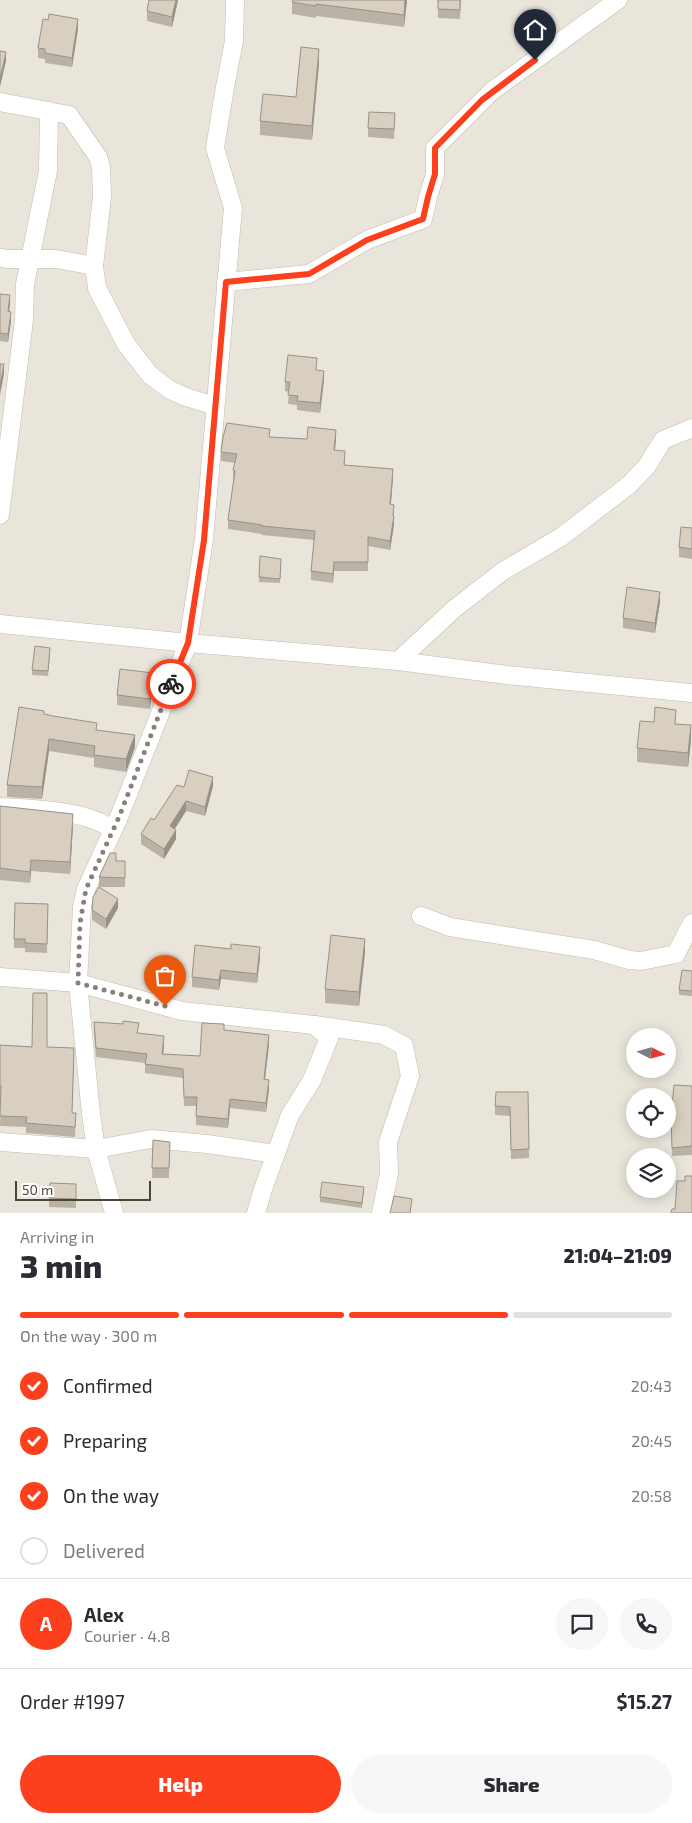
<!DOCTYPE html>
<meta charset="utf-8">
<style>
:root{--surface:#fff;--page:#f7f7f7;--text:#2b2b33;--muted:#7c7c81;--line:#e1e1e2;--accent:#fc3f1d}
body{margin:0;font-family:"Exo 2",sans-serif;background:var(--page);color:var(--text);height:100vh;display:flex;flex-direction:column;font-size:19px;white-space:nowrap}
*{box-sizing:border-box;margin:0}
p{font-size:16px;color:var(--muted)}
.icon{flex:none;width:28px;height:28px;fill:none;stroke:currentColor;stroke-width:2;stroke-linecap:round;stroke-linejoin:round}
.map{position:relative;height:1213px;overflow:hidden}
.side{display:flex;flex-direction:column;background:var(--surface);flex:1}
.side>*{flex:none}
.needle{width:32px;rotate:96deg}
.controls{position:absolute;left:626px;top:1028px;display:grid;gap:10px}
.controls a{display:grid;place-items:center;width:50px;height:50px;border-radius:50%;background:var(--surface);box-shadow:0 2px 12px #0003;font-size:25px}
.scale{position:absolute;left:15px;bottom:12px;width:136px;box-sizing:border-box;padding-left:5px;border:2px solid #4b4439;border-top:0;font-size:14px;line-height:18px;white-space:nowrap;color:#4b4439;-webkit-text-stroke:4px #fff;paint-order:stroke}
.pin{position:absolute;display:grid;place-items:center;width:42px;height:42px;color:#fff;margin:-51px -21px;border-radius:50% 50% 50% 0;rotate:-45deg;box-shadow:0 0 5px #0007}
.pin .icon{rotate:45deg}
.courier{position:absolute;display:grid;place-items:center;width:50px;height:50px;margin:-25px;border:4px solid #fc3f1d;border-radius:50%;background:#fff;color:#222;box-shadow:0 1px 6px #0007}
.head em{font-style:normal;font-weight:800}
.head div{display:flex;flex-direction:column-reverse}
.head{display:flex;align-items:center;justify-content:space-between;height:85px;padding:0 20px}
h1{font-size:32px;font-weight:800;line-height:38px}
.bar{display:grid;grid-template-columns:repeat(4,1fr);gap:8px 5px;align-content:center;height:60px;padding:0 20px}
.bar i{height:6px;border-radius:4px;background:var(--line)}
.bar .active{background:var(--accent)}
.bar p{grid-column:span 4}
.line{display:flex;align-items:center;gap:12px;padding:0 20px;border-top:1px solid var(--line)}
.line div{flex:1}
.round{display:grid;place-items:center;flex:none;width:52px;height:52px;border-radius:26px;background:var(--page)}
ol{padding:0 20px;list-style:none}
li{display:flex;align-items:center;gap:15px;height:55px}
li p{margin-inline-start:auto}
li .icon{padding:5px;border-radius:50%;background:var(--accent);color:#fff;stroke-width:4}
li:last-child{color:var(--muted)}
li i{width:28px;height:28px;border:2px solid var(--line);border-radius:50%}
.action{display:flex;gap:10px;margin-top:auto;padding:10px 20px}
.action a{flex:1;height:58px;border-radius:30px;background:var(--accent);color:#fff;font-size:20px;font-weight:800;line-height:58px;text-align:center}
.action a+a{background:var(--page);color:var(--text)}
.map>svg:first-child{display:block}
</style>
<div class="map">
<svg width="692" height="1213" viewBox="0 0 692 1213">
<rect width="100%" height="100%" fill="#f6f3ec"/>
<path fill="#eae5da" fill-rule="evenodd" d="M0 0H692V1213H0ZM635 1036H668V1069H635ZM635 1096H668V1129H635ZM635 1156H668V1189H635Z"/>
<g fill="none" stroke-linecap="round" stroke-linejoin="round">
<g stroke="#c2bbae" stroke-width="19">
<g id="minor">
<path d="M0 102 69 115 98 157 101 167 102 197 94 266 97 288 126 344 150 375 170 390 186 397 215 406"/>
<path d="M0 258 8 259H56L94 266"/>
<path d="M226 282 309 274 367 240 423 219 428 197 435 174V148L492 91 618 0"/>
<path d="M0 515 24 320 25 284 48 171 49 111"/>
<path d="M0 624 188 643 398 661 507 675 692 693"/>
<path d="M398 661 454 609 503 571 561 537 629 485 647 466 663 440 692 428"/>
<path d="M0 807C32 809 87 810 113 830"/>
<path d="M421 916 450 927 594 950 629 960 641 961 676 954 692 923"/>
<path d="M0 977 78 983 182 1011 314 1025 329 1038 312 1080 290 1115 263 1189 256 1213"/>
<path d="M315 1025 384 1035 404 1046 410 1076 388 1142 389 1173 381 1213"/>
<path d="M0 1142 96 1149 151 1139 207 1144 276 1154"/>
<path d="M114 1213 96 1149 91 1114 78 983 82 907 86 889 119 817 188 643 204 539 233 208 215 148 225 87 234 41 235 0"/>
</g>
</g>
<use href="#minor" stroke="#fff" stroke-width="18"/>
</g>
<g fill="#bab2a6">
<path d="M178 0 172 27 147 21V11Z"/>
<path d="M407 0 404 27 316 16V18L292 14V2Z"/>
<path d="M438 0H461L460 19 438 18Z"/>
<path d="M78 29 72 67 45 63V59L38 58V48Z"/>
<path d="M319 63 312 140 260 135V121L296 97Z"/>
<path d="M395 123 394 139 368 137V128Z"/>
<path d="M0 294 10 304 9 312 11 321 8 342 0 341Z"/>
<path d="M317 370 324 380 320 413 297 410V405L288 404 289 392 285 391V382Z"/>
<path d="M270 437 307 439H336L335 450 345 460V465L393 478 391 504 394 505V525L390 550 368 546V571H334L333 583 311 580V571L314 540 262 535V534L228 529V520L234 480 233 479V470L235 463 221 461V452Z"/>
<path d="M692 528V559L679 557V547Z"/>
<path d="M281 559 280 583 259 582V577Z"/>
<path d="M660 602 655 633 623 628V618Z"/>
<path d="M50 653 48 676 32 675V670Z"/>
<path d="M153 682 150 709 117 705V695Z"/>
<path d="M44 714 97 730 135 747 126 772 94 767V758L49 751 42 799 7 797V785Z"/>
<path d="M654 722 676 724 691 740 688 767 637 762V748Z"/>
<path d="M213 786 205 816 186 811 175 829 176 839 164 859 141 844V834L184 787Z"/>
<path d="M0 806 73 825 70 874 31 871 30 883 0 880Z"/>
<path d="M116 861H125V887H99V877Z"/>
<path d="M48 904 47 953 25 952V948H14V939Z"/>
<path d="M118 908 106 929 92 920V910Z"/>
<path d="M365 953 359 1006 325 1003V989Z"/>
<path d="M260 957 257 983 221 979 219 990 192 987V977Z"/>
<path d="M692 971V996L679 995V990Z"/>
<path d="M94 1022 123 1024 139 1033 164 1046 163 1054 200 1056 224 1030 269 1044 265 1079 269 1089 266 1112 230 1108 228 1128 196 1125V1106H184L183 1078 145 1073V1063L96 1057 94 1032Z"/>
<path d="M0 1045 47 1047 74 1058 72 1113H76L75 1137 26 1133V1127L0 1126 1 1096H0Z"/>
<path d="M692 1086V1155L672 1156 671 1116Z"/>
<path d="M528 1092 529 1158 511 1159 510 1116 495 1115V1106Z"/>
<path d="M153 1140 170 1142 169 1178H152Z"/>
<path d="M76 1184V1208L49 1207V1198Z"/>
<path d="M364 1192 362 1208 320 1202V1197Z"/>
</g>
<g fill="#979187">
<path d="M176 0H178L172 27V17Z"/>
<path d="M405 0H407L404 27V15Z"/>
<path d="M78 19V29L72 67V58Z"/>
<path d="M319 49V63L312 140V126Z"/>
<path d="M6 52V61L0 87V79Z"/>
<path d="M10 295V304L8 320V311Z"/>
<path d="M11 312V321L8 342V334Z"/>
<path d="M4 364V374L0 395V386Z"/>
<path d="M324 371V380L320 413V403Z"/>
<path d="M336 430V439L334 459V450Z"/>
<path d="M393 469V478L390 513V504Z"/>
<path d="M394 516V525L390 550V541Z"/>
<path d="M334 562V571L333 583V574Z"/>
<path d="M660 592V602L655 633V623Z"/>
<path d="M153 673V682L150 709V699Z"/>
<path d="M691 725V740L688 767V753Z"/>
<path d="M135 735V747L126 772V759Z"/>
<path d="M49 739V751L42 799V787Z"/>
<path d="M213 777V786L205 816V807Z"/>
<path d="M186 801V811L170 836V826Z"/>
<path d="M73 814V825L70 874V862Z"/>
<path d="M176 830V839L164 859V849Z"/>
<path d="M31 860V871L30 883V872Z"/>
<path d="M118 899V908L106 929V919Z"/>
<path d="M365 939V953L359 1006V992Z"/>
<path d="M260 947V957L257 983V974Z"/>
<path d="M221 970V979L219 990V980Z"/>
<path d="M269 1035V1044L264 1088V1079Z"/>
<path d="M164 1036V1046L162 1063V1054Z"/>
<path d="M269 1080V1089L266 1112V1103Z"/>
<path d="M230 1099V1108L228 1128V1119Z"/>
</g>
<g fill="#d8cfc1" stroke="#979187">
<path d="M149 0H176L172 17 147 11Z"/>
<path d="M293 0H405L404 15 316 4V6L292 2Z"/>
<path d="M438 0H460V10L438 9Z"/>
<path d="M49 14 78 19 72 58 45 53V49L38 48 43 19 48 20Z"/>
<path d="M301 47 319 49 312 126 260 121 263 94 296 97Z"/>
<path d="M0 51 6 52 0 79Z"/>
<path d="M369 112 395 113 394 129 368 128Z"/>
<path d="M0 294 10 295 8 311 11 312 8 334 0 333Z"/>
<path d="M288 355 317 358 316 370 324 371 320 403 297 401 298 396 288 395 290 382H285Z"/>
<path d="M0 364H4L0 386Z"/>
<path d="M227 423 270 429 269 437 307 439 308 427 336 430 334 450 345 451 344 465 393 469 390 504 394 505 393 516H394L390 541 368 537V562H334L333 574 311 571 315 531 262 526V525L228 520 235 471 233 470 237 454 221 452 223 437Z"/>
<path d="M681 527 692 528V549L679 547Z"/>
<path d="M260 556 281 559 280 579 259 577Z"/>
<path d="M627 587 660 592 655 623 623 618Z"/>
<path d="M35 646 50 648 48 671 32 670Z"/>
<path d="M120 669 153 673 150 699 117 695Z"/>
<path d="M19 707 44 711V714L53 716 97 723 96 730 135 735 126 759 94 755 95 746 49 739 42 787 7 785Z"/>
<path d="M655 707 676 710 675 724 691 725 688 753 637 748 640 721 654 722Z"/>
<path d="M189 770 213 777 205 807 186 801 170 826 176 830 164 849 141 834 151 818 154 820 177 785 184 787Z"/>
<path d="M0 806 73 814 70 862 31 860 30 872 0 868Z"/>
<path d="M110 853H116V861H125V878L99 877Z"/>
<path d="M99 887 118 899 106 919 92 910 93 897Z"/>
<path d="M15 903 48 904 47 944 25 943V939H14Z"/>
<path d="M331 935 365 939 359 992 325 989Z"/>
<path d="M231 944 260 947 257 974 221 970 219 980 192 977 195 945 231 949Z"/>
<path d="M682 970 692 971V991L679 990Z"/>
<path d="M33 993H47V1047L74 1048 72 1113H76L75 1127 26 1123 27 1117 0 1116 1 1086H0V1045L32 1047Z"/>
<path d="M123 1021 139 1023 137 1033 164 1036 162 1054 200 1056 202 1023 224 1024V1030L269 1035 264 1079 269 1080 266 1103 230 1099 228 1119 196 1116 197 1097H184L183 1069 145 1064 147 1054 96 1048 94 1022 123 1024Z"/>
<path d="M674 1085 692 1086V1146L672 1148 671 1116Z"/>
<path d="M496 1092H528L529 1149 511 1150 510 1107 495 1106Z"/>
<path d="M153 1140 170 1142 169 1168H152Z"/>
<path d="M685 1176H692V1213H671L672 1209H675L677 1181H685Z"/>
<path d="M322 1182 364 1187 362 1203 320 1197Z"/>
<path d="M50 1183 76 1184V1199L49 1198Z"/>
<path d="M394 1196 412 1199 410 1213H390Z"/>
</g>
<g fill="none" stroke-linecap="round" stroke-linejoin="round">
<path stroke="#878178" stroke-width="5" stroke-dasharray="0 9" d="M165 1006 78 983 80 923 86 889 119 817 171 684"/>
<path stroke="#fc3f1d" stroke-width="6" d="M171 684 188 643 204 540 226 282 309 274 367 240 423 219 428 197 435 174V148L482 100 535 60"/>
</g>
</svg>
<div class="controls">
<a><svg class="needle" viewBox="-14 -14 28 28"><path d="M0-13l5 13h-10z" fill="#e53935"/><path d="M0 13l5-13h-10z" fill="#7c7c81"/></svg></a>
<a><svg class="icon" aria-label="locate" viewBox="0 0 24 24"><circle cx="12" cy="12" r="6"/><path d="M12 2v4M12 18v4M2 12h4M18 12h4"/></svg></a>
<a><svg class="icon" aria-label="layers" viewBox="0 0 24 24"><path d="M12 4l9 5-9 5-9-5zM3 14l9 5 9-5"/></svg></a>
</div>
<div class="scale">50 m</div>
<div class="pin" style="left:165px;top:1006px;background:#ea580c"><svg class="icon" aria-label="bag" viewBox="0 0 24 24"><path d="M5 8h14l-1 12H6zM9 8a3 3 0 0 1 6 0"/></svg></div>
<div class="pin" style="left:535px;top:60px;background:#1f2937"><svg class="icon" aria-label="home" viewBox="0 0 24 24"><path d="M3 11l9-7 9 7M6 9v11h12V9"/></svg></div>
<div class="courier" style="left:171px;top:684px"><svg class="icon" aria-label="bike" viewBox="0 0 24 24"><circle cx="6" cy="16" r="4"/><circle cx="18" cy="16" r="4"/><path d="M6 16l4-8h5l3 8M10 8l3 8H6M13 5h3"/></svg></div>
</div>
<section class="side">
<div class="head"><div><h1>3 min</h1><p>Arriving in</p></div><em>21:04–21:09</em></div>
<div class="bar"><i class="active"></i><i class="active"></i><i class="active"></i><i></i><p>On the way · 300 m</p></div>
<ol>
<li><svg class="icon" aria-label="check" viewBox="0 0 24 24"><path d="M5 12l5 5 9-10"/></svg>Confirmed<p>20:43</p></li>
<li><svg class="icon" aria-label="check" viewBox="0 0 24 24"><path d="M5 12l5 5 9-10"/></svg>Preparing<p>20:45</p></li>
<li><svg class="icon" aria-label="check" viewBox="0 0 24 24"><path d="M5 12l5 5 9-10"/></svg>On the way<p>20:58</p></li>
<li><i></i>Delivered</li>
</ol>
<div class="line" style="height:90px"><b class="round" style="background:var(--accent);color:#fff">A</b><div><b>Alex</b><p>Courier · 4.8</p></div><a class="round"><svg class="icon" aria-label="chat" viewBox="0 0 24 24"><path d="M4 5h16v11H9l-5 4z"/></svg></a><a class="round"><svg class="icon" aria-label="phone" viewBox="0 0 24 24"><path d="M5 4h4l2 5-3 2q2 4 5 5l2-3 5 2v4C11 20 4 13 5 4z"/></svg></a></div>
<div class="line" style="height:65px"><div>Order #1997</div><b>$15.27</b></div>
<div class="action"><a>Help</a><a>Share</a></div>
</section>
